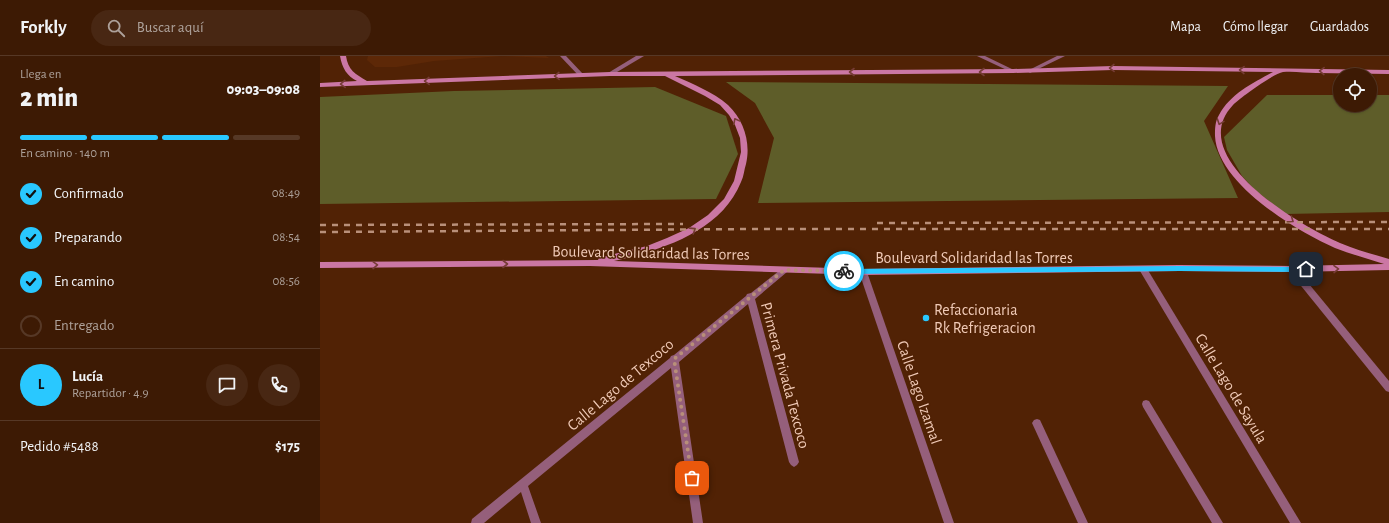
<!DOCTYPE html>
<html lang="es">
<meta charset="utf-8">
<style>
:root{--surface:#3d1a04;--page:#482713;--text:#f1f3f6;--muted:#ada19a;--line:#563826;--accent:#29c8ff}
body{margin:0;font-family:"Alegreya Sans",sans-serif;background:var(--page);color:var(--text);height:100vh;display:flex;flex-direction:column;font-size:15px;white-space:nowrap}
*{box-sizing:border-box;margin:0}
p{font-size:13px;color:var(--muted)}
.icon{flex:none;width:22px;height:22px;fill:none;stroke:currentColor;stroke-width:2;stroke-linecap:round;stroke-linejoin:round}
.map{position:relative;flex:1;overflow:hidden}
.sheet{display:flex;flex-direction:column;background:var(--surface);width:320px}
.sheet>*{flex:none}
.tools{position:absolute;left:1013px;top:12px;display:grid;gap:8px}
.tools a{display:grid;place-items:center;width:44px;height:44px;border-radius:50%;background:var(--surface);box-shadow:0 1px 3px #0004,0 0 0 1px var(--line);font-size:20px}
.pin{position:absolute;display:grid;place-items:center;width:34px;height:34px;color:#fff;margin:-17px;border-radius:8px;box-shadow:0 2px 6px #0006}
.courier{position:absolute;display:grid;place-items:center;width:40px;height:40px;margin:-20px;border:3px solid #29c8ff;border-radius:50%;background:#fff;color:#222;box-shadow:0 1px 5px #0007}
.summary em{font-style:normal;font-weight:800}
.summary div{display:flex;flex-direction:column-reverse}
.summary{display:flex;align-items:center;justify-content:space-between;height:68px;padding:0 20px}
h1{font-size:26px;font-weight:800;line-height:30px}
.bar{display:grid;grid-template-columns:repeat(4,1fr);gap:6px 4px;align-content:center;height:48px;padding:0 20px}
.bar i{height:5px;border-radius:3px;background:var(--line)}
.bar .on{background:var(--accent)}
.bar p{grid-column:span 4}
.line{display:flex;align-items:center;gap:10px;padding:0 20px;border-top:1px solid var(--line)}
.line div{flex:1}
.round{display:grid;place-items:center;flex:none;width:42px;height:42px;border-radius:21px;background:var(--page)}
ol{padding:0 20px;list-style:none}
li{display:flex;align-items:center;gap:12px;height:44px}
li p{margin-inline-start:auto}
li .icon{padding:4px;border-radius:50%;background:var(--accent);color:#111;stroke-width:4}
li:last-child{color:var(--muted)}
li i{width:22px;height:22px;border:2px solid var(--line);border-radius:50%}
header{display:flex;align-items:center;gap:24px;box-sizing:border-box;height:56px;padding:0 20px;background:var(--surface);border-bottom:1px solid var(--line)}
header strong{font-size:19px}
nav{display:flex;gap:22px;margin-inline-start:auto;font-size:14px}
.search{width:280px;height:36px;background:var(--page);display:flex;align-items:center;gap:10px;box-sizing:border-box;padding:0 14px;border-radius:22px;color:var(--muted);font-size:15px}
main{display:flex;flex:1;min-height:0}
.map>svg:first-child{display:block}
</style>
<header>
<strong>Forkly</strong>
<div class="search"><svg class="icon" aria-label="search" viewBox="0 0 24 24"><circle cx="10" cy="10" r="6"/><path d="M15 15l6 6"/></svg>Buscar aquí</div>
<nav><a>Mapa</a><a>Cómo llegar</a><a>Guardados</a></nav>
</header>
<main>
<section class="sheet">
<div class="summary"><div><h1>2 min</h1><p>Llega en</p></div><em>09:03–09:08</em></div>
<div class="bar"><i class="on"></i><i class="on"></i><i class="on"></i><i></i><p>En camino · 140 m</p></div>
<ol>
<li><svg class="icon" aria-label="check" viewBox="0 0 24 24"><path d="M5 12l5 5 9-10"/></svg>Confirmado<p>08:49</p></li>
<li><svg class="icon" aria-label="check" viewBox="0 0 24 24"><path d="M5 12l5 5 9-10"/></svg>Preparando<p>08:54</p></li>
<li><svg class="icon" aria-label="check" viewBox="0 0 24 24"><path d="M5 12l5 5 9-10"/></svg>En camino<p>08:56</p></li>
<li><i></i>Entregado</li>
</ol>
<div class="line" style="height:72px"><b class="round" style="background:var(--accent);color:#111">L</b><div><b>Lucía</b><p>Repartidor · 4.9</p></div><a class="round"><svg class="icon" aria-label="chat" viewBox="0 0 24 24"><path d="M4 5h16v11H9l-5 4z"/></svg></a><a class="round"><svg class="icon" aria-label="phone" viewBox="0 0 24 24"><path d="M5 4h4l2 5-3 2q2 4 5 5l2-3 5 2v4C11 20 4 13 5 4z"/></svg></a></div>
<div class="line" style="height:52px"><div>Pedido #5488</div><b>$175</b></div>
</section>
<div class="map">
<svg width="1069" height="467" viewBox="0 0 1069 467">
<rect width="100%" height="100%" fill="#512205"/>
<path fill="#5d2807" d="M48 0H226L229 2 182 0 114 5 77 11H55L47 4Z"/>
<g fill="#5e5d29">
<path d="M406 26 908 30 884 65 918 142 438 147 454 82 435 47Z"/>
<path d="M335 31 406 60 418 98 396 143 0 148V41L134 35Z"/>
<path d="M947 39H1020V49H1050V39H1069V156L965 158 934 133 922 120 907 94 904 81Z"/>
</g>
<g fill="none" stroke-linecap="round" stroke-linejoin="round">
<path fill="#955f7b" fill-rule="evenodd" d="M240 0H246L263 18V20H259Z"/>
<g fill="#955f7b" fill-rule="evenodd">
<path d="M316 0H324L292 19H288V17Z"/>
<path d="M657 0H665L696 15 693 17 691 16Z"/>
<path d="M737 0H745L712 16 710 17 707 15Z"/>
<path d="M823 210 826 211 981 467H970L820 215 819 213 820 211Z"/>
<path d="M972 210 975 211 1069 325V336L1066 335 969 215 968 213 969 211Z"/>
<path d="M464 211 467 212 468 214 467 216 435 243 479 406 477 409 474 411 471 409 469 406 428 248 359 306 383 467H373L351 312 208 430 221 467H211L201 436 164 467H151L152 463 350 302 351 300 354 299 426 240 427 238 431 237Z"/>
<path d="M543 213 546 214 547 216 634 467H624L539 216 540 214Z"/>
<path d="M826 344 829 345 903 467H892L823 351 822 348 823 345Z"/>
<path d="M717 363 720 364 768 467H758L712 367 714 364Z"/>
</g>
<path fill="#cb77a4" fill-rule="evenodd" d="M20 0H26C28 14 35 18 47 25L290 16 693 13 793 10 1069 14V18C1045 18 1021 17 996 17 986 17 974 15 963 16 953 18 921 41 913 49 863 102 981 170 1020 187 1036 194 1053 198 1069 203V214L972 216 859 215 543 219 270 210 0 212V206L278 204 279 202 282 201 327 190 347 182 369 172 388 159 404 143 414 125 421 96 420 82 415 69 409 59 400 49 385 40 345 20H290L0 31V27L37 25C27 20 22 12 20 0ZM793 14 953 16C933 27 910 38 899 59 895 66 895 72 895 80 897 127 976 175 1015 192 1031 198 1048 203 1064 208L972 210 859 209 543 213 294 205C341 194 401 176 421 126 424 120 424 114 426 108 431 87 424 64 408 49 393 36 373 28 355 20L693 17Z"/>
<g stroke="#b9907a" stroke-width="2.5" stroke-dasharray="6 6" stroke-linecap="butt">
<path d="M557 167 1069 166"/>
<path d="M0 169 363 168"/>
<path d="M0 176 434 173H1069"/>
</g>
</g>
<defs><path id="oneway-chevron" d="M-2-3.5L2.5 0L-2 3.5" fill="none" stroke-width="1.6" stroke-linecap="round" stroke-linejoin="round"/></defs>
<g stroke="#763c35">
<use href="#oneway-chevron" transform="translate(792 12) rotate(179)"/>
<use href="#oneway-chevron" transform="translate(922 14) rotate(-179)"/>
<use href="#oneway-chevron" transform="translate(1002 15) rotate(-179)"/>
<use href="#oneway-chevron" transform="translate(532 16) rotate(180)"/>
<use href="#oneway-chevron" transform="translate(662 16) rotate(180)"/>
<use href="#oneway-chevron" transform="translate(237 20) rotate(178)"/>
<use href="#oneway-chevron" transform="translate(107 25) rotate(178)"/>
<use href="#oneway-chevron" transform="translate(23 28) rotate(177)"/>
<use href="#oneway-chevron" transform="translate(416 65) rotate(-118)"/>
<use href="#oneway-chevron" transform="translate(900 66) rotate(110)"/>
<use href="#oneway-chevron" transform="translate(971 164) rotate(35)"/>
<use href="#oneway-chevron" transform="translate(373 174) rotate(-33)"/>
<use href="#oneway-chevron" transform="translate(185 208)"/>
<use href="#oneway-chevron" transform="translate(55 209) rotate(-1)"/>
<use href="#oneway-chevron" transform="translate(1016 213) rotate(-1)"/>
</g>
<path fill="#29c8ff" d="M860 210 986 211 989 213 986 216 860 215 524 218 521 215 524 213Z"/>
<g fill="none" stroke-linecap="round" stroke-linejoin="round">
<path stroke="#b88f79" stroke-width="4" stroke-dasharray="0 7.2" d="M372 422 354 303 464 214 524 215"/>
</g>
<circle fill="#29c8ff" stroke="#512205" stroke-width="1.5" cx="606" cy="262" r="4"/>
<g text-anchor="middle" stroke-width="3" stroke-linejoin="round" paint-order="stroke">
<g font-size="16" fill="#f0cab7" stroke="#512205">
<text transform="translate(331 196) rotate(1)" y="6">Boulevard Solidaridad las Torres</text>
<text x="654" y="207">Boulevard Solidaridad las Torres</text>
<text transform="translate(466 319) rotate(75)" y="6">Primera Privada Texcoco</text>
<text transform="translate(300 328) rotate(-40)" y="6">Calle Lago de Texcoco</text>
<text transform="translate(912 332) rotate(59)" y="6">Calle Lago de Sayula</text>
<text transform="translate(600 336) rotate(71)" y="6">Calle Lago Izamal</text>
</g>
<g font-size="16" fill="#f0cab7" stroke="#512205" text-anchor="start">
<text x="614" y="259">Refaccionaria<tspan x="614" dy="18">Rk Refrigeracion</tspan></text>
</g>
</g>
</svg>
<div class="tools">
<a><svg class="icon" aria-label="locate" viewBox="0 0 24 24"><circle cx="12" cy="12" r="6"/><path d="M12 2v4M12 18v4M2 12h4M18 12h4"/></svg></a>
</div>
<div class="pin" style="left:372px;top:422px;background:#ea580c"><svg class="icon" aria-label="bag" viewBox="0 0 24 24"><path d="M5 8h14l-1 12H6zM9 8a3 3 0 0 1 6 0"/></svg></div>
<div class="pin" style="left:986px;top:213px;background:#1f2937"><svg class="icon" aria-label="home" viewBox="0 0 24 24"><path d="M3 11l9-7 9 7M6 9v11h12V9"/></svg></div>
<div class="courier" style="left:524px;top:215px"><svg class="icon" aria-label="bike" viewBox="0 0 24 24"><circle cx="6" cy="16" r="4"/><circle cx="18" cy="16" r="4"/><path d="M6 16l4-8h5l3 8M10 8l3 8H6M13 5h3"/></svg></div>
</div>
</main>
